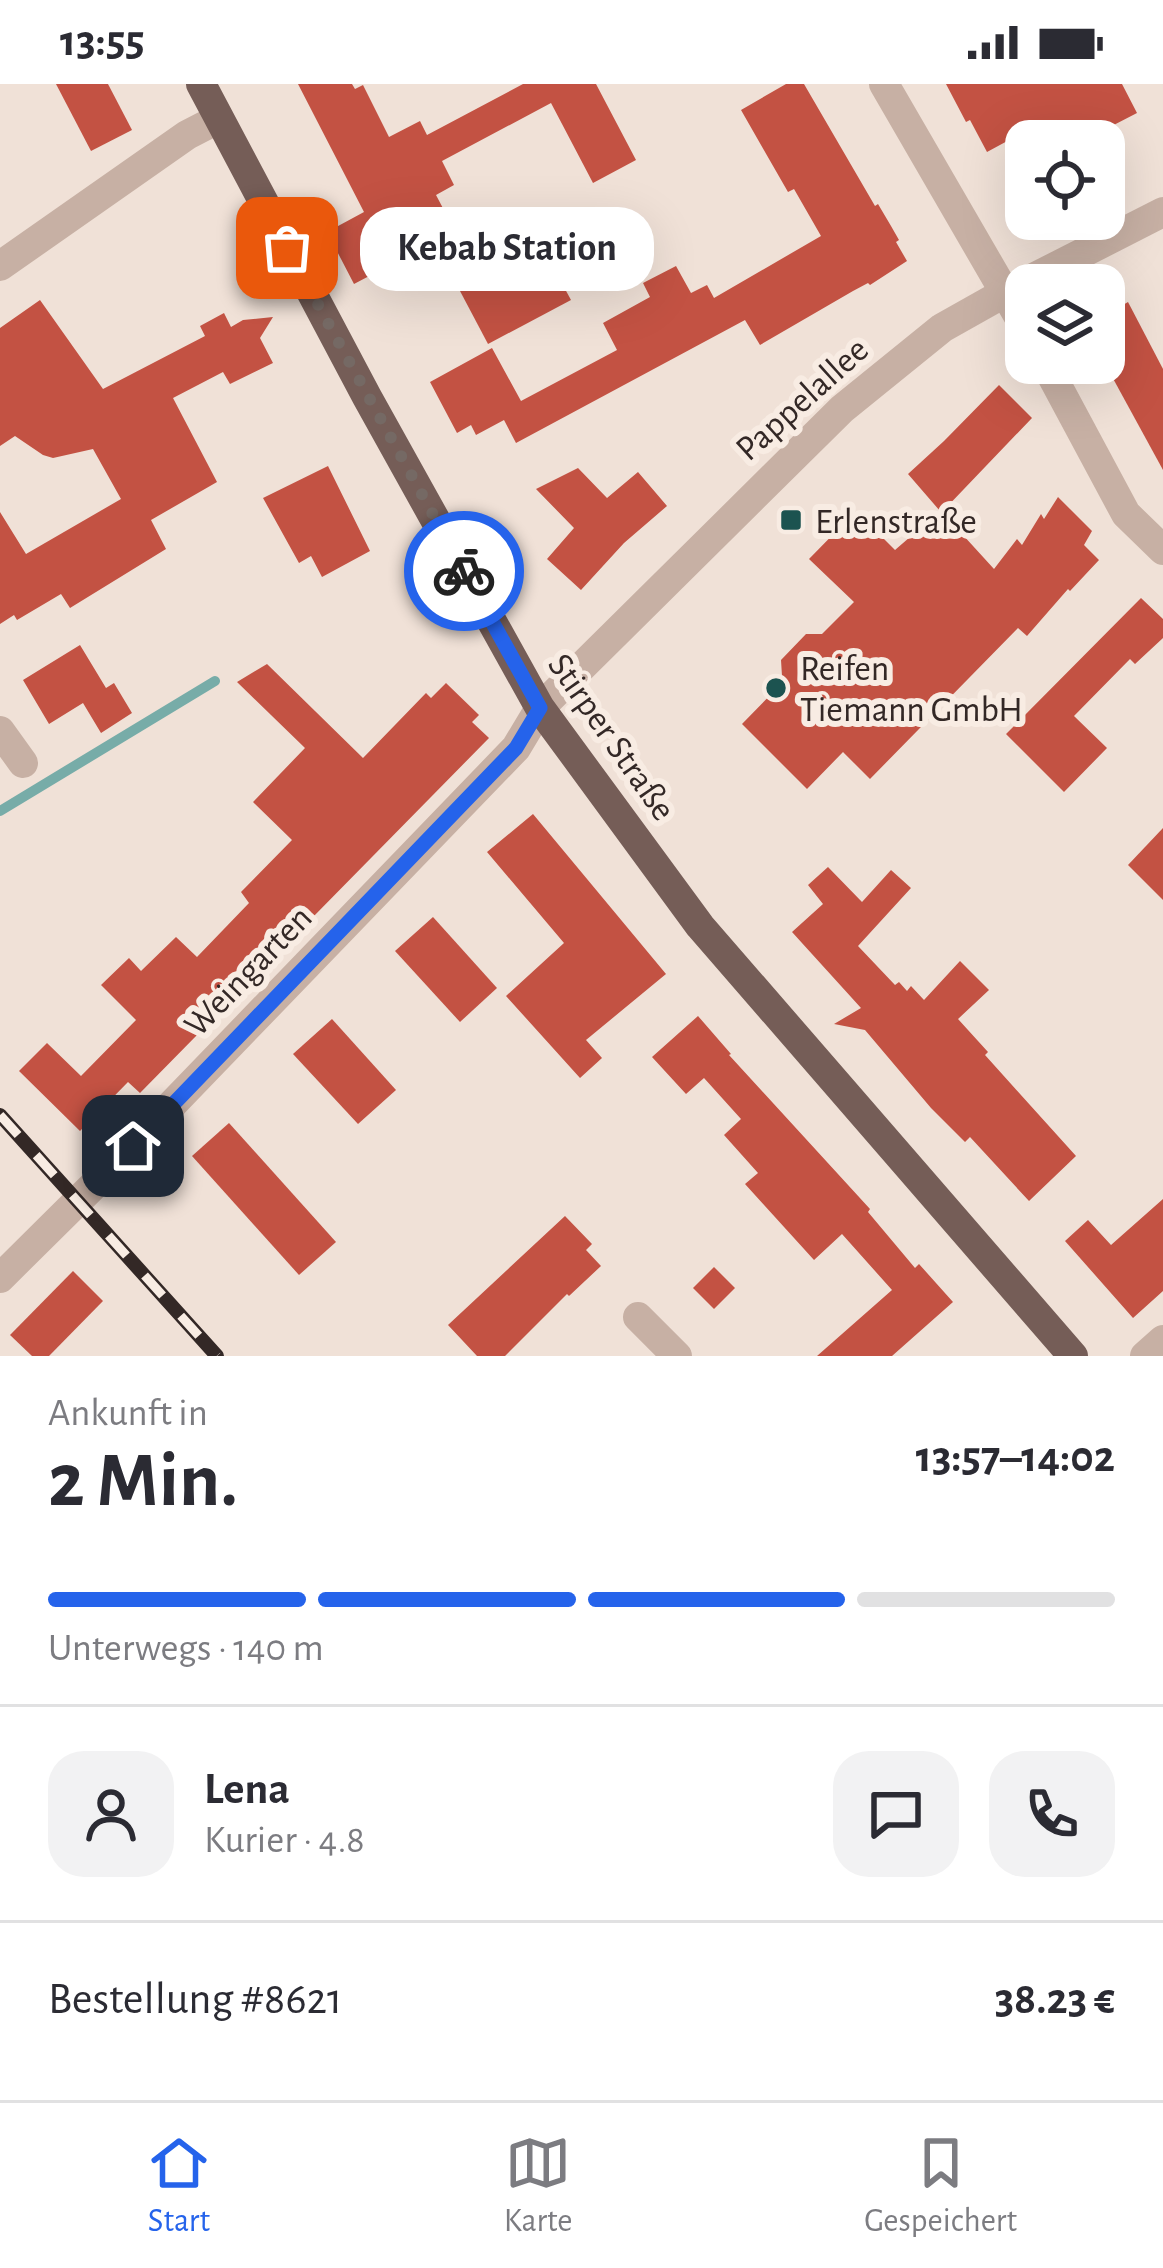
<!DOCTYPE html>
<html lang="de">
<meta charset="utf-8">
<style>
:root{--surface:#fff;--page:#f2f2f3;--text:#2b2b33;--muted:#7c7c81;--line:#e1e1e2;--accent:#2563eb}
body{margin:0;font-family:"Alegreya Sans",sans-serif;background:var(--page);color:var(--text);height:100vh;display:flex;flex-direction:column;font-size:45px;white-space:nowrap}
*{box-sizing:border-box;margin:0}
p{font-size:39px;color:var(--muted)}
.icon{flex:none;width:66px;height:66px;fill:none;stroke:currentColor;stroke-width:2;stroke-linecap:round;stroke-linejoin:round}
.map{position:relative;height:1272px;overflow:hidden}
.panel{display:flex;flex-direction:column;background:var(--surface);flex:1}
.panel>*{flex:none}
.controls{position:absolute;left:1005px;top:36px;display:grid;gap:24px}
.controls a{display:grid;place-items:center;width:120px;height:120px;border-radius:24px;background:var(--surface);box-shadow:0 12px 48px #0002;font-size:60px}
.pin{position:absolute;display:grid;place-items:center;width:102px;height:102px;color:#fff;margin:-51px;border-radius:24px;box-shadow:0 6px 18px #0006}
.courier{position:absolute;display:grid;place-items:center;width:120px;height:120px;margin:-60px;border:9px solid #2563eb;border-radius:50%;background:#fff;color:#222;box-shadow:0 3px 15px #0007}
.bubble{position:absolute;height:84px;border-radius:36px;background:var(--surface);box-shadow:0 12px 48px #0002;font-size:39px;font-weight:700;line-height:84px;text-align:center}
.summary em{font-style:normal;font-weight:700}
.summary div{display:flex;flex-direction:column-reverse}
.summary{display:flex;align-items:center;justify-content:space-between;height:204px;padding:0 48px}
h1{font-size:78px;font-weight:700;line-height:90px}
.bar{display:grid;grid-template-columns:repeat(4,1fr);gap:18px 12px;align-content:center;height:144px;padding:0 48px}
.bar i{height:15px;border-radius:9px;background:var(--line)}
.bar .current{background:var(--accent)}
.bar p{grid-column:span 4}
.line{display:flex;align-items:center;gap:30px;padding:0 48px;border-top:3px solid var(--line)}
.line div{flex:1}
.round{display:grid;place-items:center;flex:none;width:126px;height:126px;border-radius:36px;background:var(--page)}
.status{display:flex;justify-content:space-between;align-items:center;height:84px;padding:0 60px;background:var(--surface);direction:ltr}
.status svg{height:33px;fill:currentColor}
.tab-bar{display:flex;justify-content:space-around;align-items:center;height:168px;border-top:3px solid var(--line);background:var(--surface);font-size:33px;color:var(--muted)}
.tab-bar a{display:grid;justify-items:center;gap:6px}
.tab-bar .current{color:var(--accent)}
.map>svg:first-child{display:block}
</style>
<div class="status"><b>13:55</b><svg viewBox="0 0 49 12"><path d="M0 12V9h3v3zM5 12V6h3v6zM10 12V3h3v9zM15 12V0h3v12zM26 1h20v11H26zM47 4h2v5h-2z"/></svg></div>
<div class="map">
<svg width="1163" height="1272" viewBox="0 0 1163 1272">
<rect width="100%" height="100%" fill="#f0e1d7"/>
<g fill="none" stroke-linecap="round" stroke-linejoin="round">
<path stroke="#77aca8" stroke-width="10" d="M0 727 215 597"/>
</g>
<g fill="#c35243">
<path d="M56 0H108L132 46 91 67Z"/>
<path d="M298 0H352L355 5 363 1 389 53 420 37 427 51 523 0H596L636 76 593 99 551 19 442 77 454 101 436 111 455 147 354 200 327 148 364 128Z"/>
<path d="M786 0H804L875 122 878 120 891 142 899 156 896 158 907 177 870 201 868 199 853 207 760 261 745 236 516 359 504 336 476 351 471 341 457 349 430 298 492 264 521 317 617 266 603 239 650 213 643 199 676 182 691 209 707 201 714 214 821 152 794 105 788 108 741 26Z"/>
<path d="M946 0H1122L1137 29 1106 45 1112 57 1011 55 987 68 970 36 966 38Z"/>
<path d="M533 146 571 216 488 260 451 190Z"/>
<path d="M40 216 103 305 205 252 200 242 224 229 231 243 243 236 273 233 260 254 273 279 230 300 223 288 173 314 217 398 151 436 166 465 70 524 61 510 17 536 14 531 0 540V428L26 470 121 415 93 365 53 374 43 371 15 352 0 362V244Z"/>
<path d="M1128 218 1163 285V386L1104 278V232Z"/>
<path d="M999 301 1032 334 942 428 994 485 1017 455 1022 461 1041 430 1044 435 1058 413 1092 447 1084 461 1099 476 1070 507 1068 505 1027 552 1018 544 870 695 843 668 807 705 742 640 778 603 775 599 782 592 781 576 806 550H822L854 518 809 475 856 427 895 466 940 427 908 390 944 357Z"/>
<path d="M328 382 370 467 322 493 311 472 299 479 263 414Z"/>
<path d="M578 384 607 414 638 388 667 422 624 459 581 506 547 475 574 444 536 405Z"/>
<path d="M1141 514 1163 535V554L1135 580 1130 575 1074 632 1107 664 1064 708 1006 650Z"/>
<path d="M80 561 106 604 114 599 132 629 101 649 83 619 49 640 23 596Z"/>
<path d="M267 580 363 674 426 609 431 614 446 599 479 631 472 638 489 654 140 1009 128 998 80 1047 19 987 47 959 81 992 136 936 101 901 129 874 141 887 176 853 197 873 249 819 241 808 292 756 253 718 305 664 237 598Z"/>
<path d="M533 730 666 890 586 956 602 974 580 994 506 912 564 859 487 768Z"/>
<path d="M1163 744V816L1128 781Z"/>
<path d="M828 783 862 818 891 786 911 804 858 862 895 901 899 898 907 907 911 902 924 916 960 877 989 906 958 935 988 968 985 971 1076 1072 1029 1117 970 1053 965 1058 931 1024 865 946 834 940 861 924 792 848 823 820 808 801Z"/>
<path d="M433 833 497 904 460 938 395 867Z"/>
<path d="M698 932 731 970 729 971 870 1125 868 1128 915 1184 919 1180 953 1218 892 1272H817L892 1206 842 1150 814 1176 745 1100 758 1089 724 1051 741 1035 704 994 686 1010 652 973Z"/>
<path d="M332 935 396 1006 358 1040 293 970Z"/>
<path d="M229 1039 336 1158 299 1191 192 1072Z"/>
<path d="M1163 1115V1207L1133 1234 1065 1157 1088 1136 1111 1161Z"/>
<path d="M565 1132 592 1160 586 1166 601 1182 569 1212 567 1210 505 1272H477L448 1241Z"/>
<path d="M714 1183 735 1204 714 1225 693 1204Z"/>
<path d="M73 1187 103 1217 49 1272H32L10 1251Z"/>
</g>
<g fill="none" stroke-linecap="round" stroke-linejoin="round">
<g stroke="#c7b0a4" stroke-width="30">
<path d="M884 0 1026 245"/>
<path d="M0 182 187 51 218 35"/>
<path d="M1045 279 1126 430 1163 466"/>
<path d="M0 647 23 679"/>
<path d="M0 1194 103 1092 516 664 540 624 842 325 942 244 1006 208 1163 128"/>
<path d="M638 1233 677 1272"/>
<path d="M1145 1272 1163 1256"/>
</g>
<path stroke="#755d57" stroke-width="30" d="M201 0 367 313 540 624 700 842 1073 1272"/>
<g stroke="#332826" stroke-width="14">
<path id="rail" d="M0 1031 217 1272"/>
</g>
<use href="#rail" stroke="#f8ece3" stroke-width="9" stroke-dasharray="27" stroke-linecap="butt"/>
</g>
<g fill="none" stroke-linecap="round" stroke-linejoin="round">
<path stroke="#756964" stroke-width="12" stroke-dasharray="0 21.6" d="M287 164 464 487"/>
<path stroke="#2563eb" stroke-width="15" d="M133 1062 516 664 540 624 464 487"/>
</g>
<g fill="#1c5350" stroke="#f8ece3" stroke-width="4.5">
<rect x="779" y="424" width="24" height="24" rx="6"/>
<circle cx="776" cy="604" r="12"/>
</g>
<g text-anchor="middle" stroke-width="12" stroke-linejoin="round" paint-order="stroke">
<g font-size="36" fill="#332826" stroke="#f8ece3">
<text transform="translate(801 314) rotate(-42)" y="13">Pappelallee</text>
<text transform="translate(613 652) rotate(55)" y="13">Stirper Straße</text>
<text transform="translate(247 886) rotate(-46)" y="13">Weingarten</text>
</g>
<g font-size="36" fill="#332826" stroke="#f8ece3" text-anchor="start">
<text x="815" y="449">Erlenstraße</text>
<text x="800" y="596">Reifen<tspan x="800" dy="41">Tiemann GmbH</tspan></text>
</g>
</g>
</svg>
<div class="controls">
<a><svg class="icon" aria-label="locate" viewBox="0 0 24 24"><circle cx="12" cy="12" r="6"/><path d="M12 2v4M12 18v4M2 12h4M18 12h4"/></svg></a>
<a><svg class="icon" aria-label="layers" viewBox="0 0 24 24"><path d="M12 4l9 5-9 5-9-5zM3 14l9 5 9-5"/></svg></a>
</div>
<div class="pin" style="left:287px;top:164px;background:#ea580c"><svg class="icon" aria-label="bag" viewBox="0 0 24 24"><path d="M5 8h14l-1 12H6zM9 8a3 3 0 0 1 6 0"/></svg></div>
<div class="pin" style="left:133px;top:1062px;background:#1f2937"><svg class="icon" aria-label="home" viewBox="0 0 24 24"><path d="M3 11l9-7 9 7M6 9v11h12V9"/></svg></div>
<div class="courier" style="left:464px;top:487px"><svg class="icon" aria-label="bike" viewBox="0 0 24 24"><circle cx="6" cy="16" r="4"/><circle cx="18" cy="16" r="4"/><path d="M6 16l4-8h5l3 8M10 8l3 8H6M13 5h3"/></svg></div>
<div class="bubble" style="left:360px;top:123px;width:294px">Kebab Station</div>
</div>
<section class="panel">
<div class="summary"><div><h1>2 Min.</h1><p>Ankunft in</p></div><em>13:57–14:02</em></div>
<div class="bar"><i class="current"></i><i class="current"></i><i class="current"></i><i></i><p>Unterwegs · 140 m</p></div>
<div class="line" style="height:216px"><a class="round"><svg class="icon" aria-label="person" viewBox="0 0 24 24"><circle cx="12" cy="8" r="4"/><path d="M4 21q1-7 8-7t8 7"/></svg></a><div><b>Lena</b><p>Kurier · 4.8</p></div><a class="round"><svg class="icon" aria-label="chat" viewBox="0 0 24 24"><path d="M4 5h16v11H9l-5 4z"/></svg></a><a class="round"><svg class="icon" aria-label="phone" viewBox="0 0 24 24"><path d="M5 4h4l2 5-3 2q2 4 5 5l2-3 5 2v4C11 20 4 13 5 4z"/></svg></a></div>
<div class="line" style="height:156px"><div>Bestellung #8621</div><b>38.23 €</b></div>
</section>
<nav class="tab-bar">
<a class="current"><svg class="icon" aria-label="home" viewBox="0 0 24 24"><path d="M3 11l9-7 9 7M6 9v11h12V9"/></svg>Start</a>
<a><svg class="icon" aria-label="map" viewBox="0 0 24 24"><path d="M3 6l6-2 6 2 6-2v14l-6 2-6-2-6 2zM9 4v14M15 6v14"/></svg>Karte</a>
<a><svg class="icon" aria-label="saved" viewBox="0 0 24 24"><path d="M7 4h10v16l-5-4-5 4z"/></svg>Gespeichert</a>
</nav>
